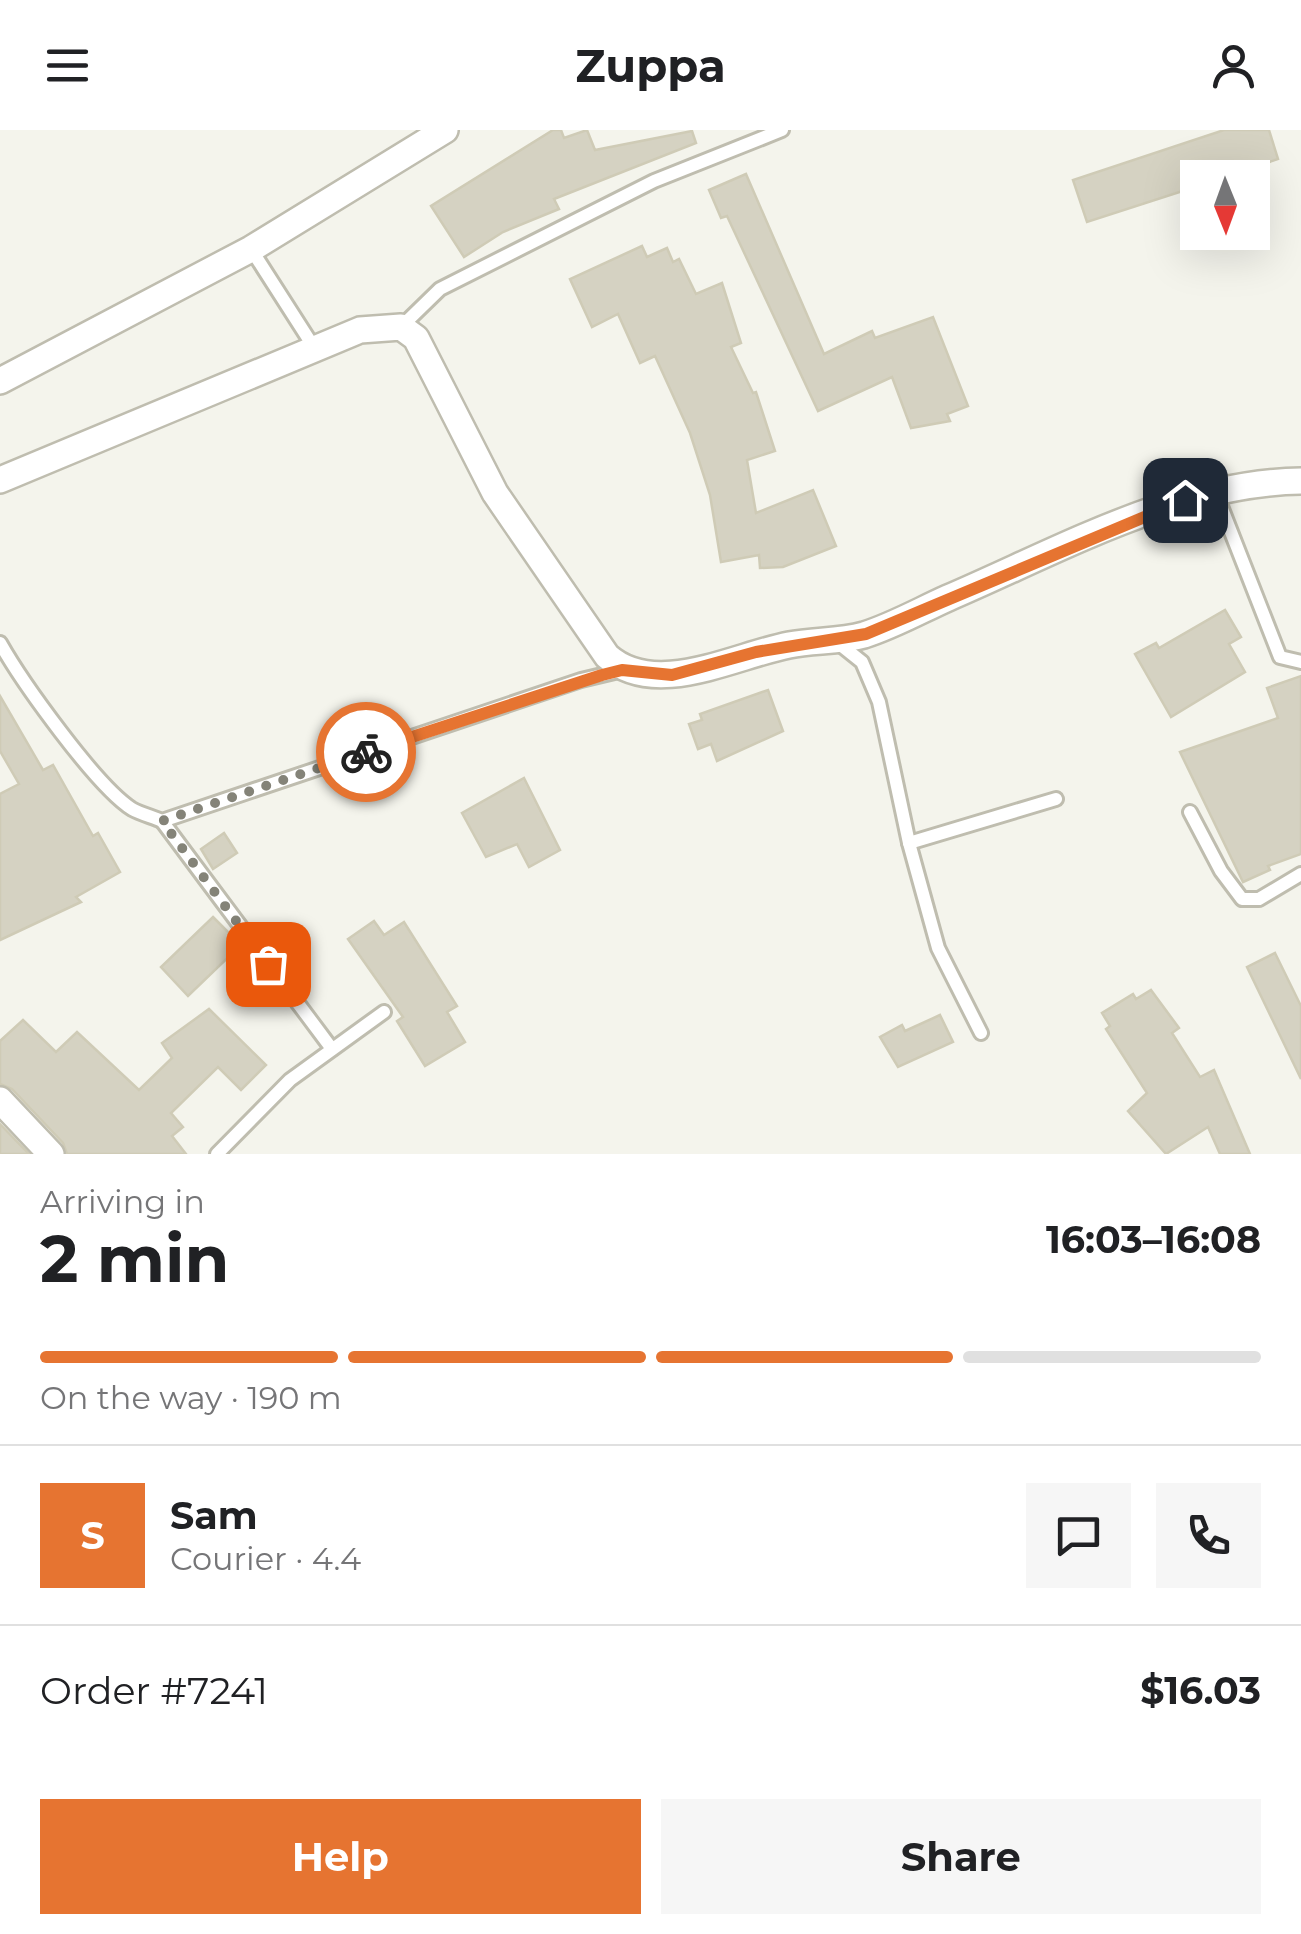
<!DOCTYPE html>
<meta charset="utf-8">
<style>
:root{--surface:#fff;--page:#f6f6f6;--text:#202124;--muted:#757577;--line:#e0e0e0;--accent:#e67431}
body{margin:0;font-family:Montserrat,sans-serif;background:var(--page);color:var(--text);height:100vh;display:flex;flex-direction:column;font-size:38px;white-space:nowrap}
*{box-sizing:border-box;margin:0}
p{font-size:32px;color:var(--muted)}
.icon{flex:none;width:55px;height:55px;fill:none;stroke:currentColor;stroke-width:2;stroke-linecap:round;stroke-linejoin:round}
.map{position:relative;height:1024px;overflow:hidden}
.panel{display:flex;flex-direction:column;background:var(--surface);flex:1}
.panel>*{flex:none}
.needle{width:65px;rotate:179deg}
.tools{position:absolute;left:1180px;top:30px;display:grid;gap:20px}
.tools a{display:grid;place-items:center;width:90px;height:90px;border-radius:0px;background:var(--surface);box-shadow:0 10px 40px #0002;font-size:50px}
.pin{position:absolute;display:grid;place-items:center;width:85px;height:85px;color:#fff;margin:-42px;border-radius:20px;box-shadow:0 5px 15px #0006}
.courier{position:absolute;display:grid;place-items:center;width:100px;height:100px;margin:-50px;border:8px solid #e67431;border-radius:50%;background:#fff;color:#222;box-shadow:0 2px 12px #0007}
.head em{font-style:normal;font-weight:700}
.head div{display:flex;flex-direction:column-reverse}
.head{display:flex;align-items:center;justify-content:space-between;height:170px;padding:0 40px}
h1{font-size:65px;font-weight:700;line-height:75px}
.bar{display:grid;grid-template-columns:repeat(4,1fr);gap:15px 10px;align-content:center;height:120px;padding:0 40px}
.bar i{height:12px;border-radius:8px;background:var(--line)}
.bar .current{background:var(--accent)}
.bar p{grid-column:span 4}
.line{display:flex;align-items:center;gap:25px;padding:0 40px;border-top:2px solid var(--line)}
.line div{flex:1}
.round{display:grid;place-items:center;flex:none;width:105px;height:105px;border-radius:0px;background:var(--page)}
.button{display:flex;gap:20px;margin-top:auto;padding:20px 40px}
.button a{flex:1;height:115px;border-radius:0px;background:var(--accent);color:#fff;font-size:40px;font-weight:700;line-height:115px;text-align:center}
.button a+a{background:var(--page);color:var(--text)}
header{display:flex;justify-content:space-between;align-items:center;height:130px;padding:0 40px;background:var(--surface);font-size:45px;font-weight:700}
.map>svg:first-child{display:block}
</style>
<header><svg class="icon" aria-label="menu" viewBox="0 0 24 24"><path d="M4 6h16M4 12h16M4 18h16"/></svg>Zuppa<svg class="icon" aria-label="person" viewBox="0 0 24 24"><circle cx="12" cy="8" r="4"/><path d="M4 21q1-7 8-7t8 7"/></svg></header>
<div class="map">
<svg width="1301" height="1024" viewBox="0 0 1301 1024">
<rect width="100%" height="100%" fill="#f4f4ec"/>
<g fill="#d5d2c2" stroke="#cfcbb6" stroke-width="2.5">
<path d="M553 0H561L564 8 587 0 595 20 692 1 696 13 554 69 559 79 503 102 464 127 431 76Z"/>
<path d="M1224 0H1269L1278 29 1223 48H1198V56L1087 92 1073 50Z"/>
<path d="M746 44 824 224 872 201 875 208 933 187 968 276 947 284 950 291 911 298 892 247 818 281 727 86 721 88 709 60Z"/>
<path d="M642 116 647 127 667 118 673 132 679 129 696 164 722 153 741 213 731 217 753 263 756 262 775 321 747 330 756 383 813 360 836 416 783 437 760 438 759 425 721 432 710 365 690 303 655 226 640 233 618 184 592 197 570 149Z"/>
<path d="M1225 480 1241 507 1229 514 1245 542 1171 587 1135 524 1156 513 1159 518Z"/>
<path d="M1301 546V724L1268 736 1270 740 1243 752 1180 622 1278 588 1267 558Z"/>
<path d="M768 560 783 601 717 631 711 614 698 619 689 594 702 590 700 584Z"/>
<path d="M0 566 43 640 53 635 93 706 98 703 120 742 76 767 81 772 0 810V664L19 654 0 621Z"/>
<path d="M524 648 560 720 529 737 517 714 486 727 462 683Z"/>
<path d="M224 703 237 723 213 739 201 719Z"/>
<path d="M213 787 241 815 188 866 161 837Z"/>
<path d="M374 791 384 805 404 792 457 876 447 882 465 912 425 936 397 891 403 887 348 809Z"/>
<path d="M1275 823 1301 876V949L1247 837Z"/>
<path d="M1151 860 1179 898 1172 903 1200 947 1214 940 1250 1024H1220L1208 997 1166 1024 1128 981 1147 963 1106 899 1110 896 1102 883 1133 864 1136 869Z"/>
<path d="M209 879 266 935 241 960 218 937 171 983 183 997 172 1006 186 1024H67L63 1013 12 959 0 954V911L23 890 56 922 77 902 139 960 172 928 162 913Z"/>
<path d="M940 885 953 912 898 937 880 907 902 895 905 901Z"/>
<path d="M0 994 29 1024H0Z"/>
</g>
<g fill="none" stroke-linecap="round" stroke-linejoin="round">
<g stroke="#bfbdaf" stroke-width="18">
<g id="service">
<path d="M251 119 315 219"/>
<path d="M401 197 440 159 654 51 782 0"/>
<path d="M1215 361 1280 527 1301 532"/>
<path d="M837 512 862 532 879 572 909 713 938 818 981 903"/>
<path d="M0 513C22 552 96 656 132 679 141 684 153 687 162 691L581 550 623 540"/>
<path d="M1190 682 1221 741 1242 769H1259L1301 744"/>
<path d="M162 691 332 919"/>
<path d="M909 713 1056 669"/>
<path d="M217 1024 290 950 384 882"/>
</g>
</g>
<g stroke="#bfbdaf" stroke-width="30">
<g id="minor">
<path d="M0 251 251 119 445 0"/>
<path d="M0 350 360 200 401 197 416 208 495 363 607 526C655 569 733 526 789 515 814 510 839 512 864 505 893 496 921 480 948 468 1060 420 1177 353 1301 351"/>
<path d="M0 970 51 1024"/>
</g>
</g>
<use href="#service" stroke="#fff" stroke-width="12"/>
<use href="#minor" stroke="#fff" stroke-width="25"/>
</g>
<g fill="none" stroke-linecap="round" stroke-linejoin="round">
<path stroke="#848378" stroke-width="10" stroke-dasharray="0 18" d="M268 834 162 691 366 622"/>
<path stroke="#e67431" stroke-width="12" d="M366 622 602 545 622 540 672 545 756 522 866 504 1185 370"/>
</g>
</svg>
<div class="tools">
<a><svg class="needle" viewBox="-14 -14 28 28"><path d="M0-13l5 13h-10z" fill="#e53935"/><path d="M0 13l5-13h-10z" fill="#757577"/></svg></a>
</div>
<div class="pin" style="left:268px;top:834px;background:#ea580c"><svg class="icon" aria-label="bag" viewBox="0 0 24 24"><path d="M5 8h14l-1 12H6zM9 8a3 3 0 0 1 6 0"/></svg></div>
<div class="pin" style="left:1185px;top:370px;background:#1f2937"><svg class="icon" aria-label="home" viewBox="0 0 24 24"><path d="M3 11l9-7 9 7M6 9v11h12V9"/></svg></div>
<div class="courier" style="left:366px;top:622px"><svg class="icon" aria-label="bike" viewBox="0 0 24 24"><circle cx="6" cy="16" r="4"/><circle cx="18" cy="16" r="4"/><path d="M6 16l4-8h5l3 8M10 8l3 8H6M13 5h3"/></svg></div>
</div>
<section class="panel">
<div class="head"><div><h1>2 min</h1><p>Arriving in</p></div><em>16:03–16:08</em></div>
<div class="bar"><i class="current"></i><i class="current"></i><i class="current"></i><i></i><p>On the way · 190 m</p></div>
<div class="line" style="height:180px"><b class="round" style="background:var(--accent);color:#fff">S</b><div><b>Sam</b><p>Courier · 4.4</p></div><a class="round"><svg class="icon" aria-label="chat" viewBox="0 0 24 24"><path d="M4 5h16v11H9l-5 4z"/></svg></a><a class="round"><svg class="icon" aria-label="phone" viewBox="0 0 24 24"><path d="M5 4h4l2 5-3 2q2 4 5 5l2-3 5 2v4C11 20 4 13 5 4z"/></svg></a></div>
<div class="line" style="height:130px"><div>Order #7241</div><b>$16.03</b></div>
<div class="button"><a>Help</a><a>Share</a></div>
</section>
